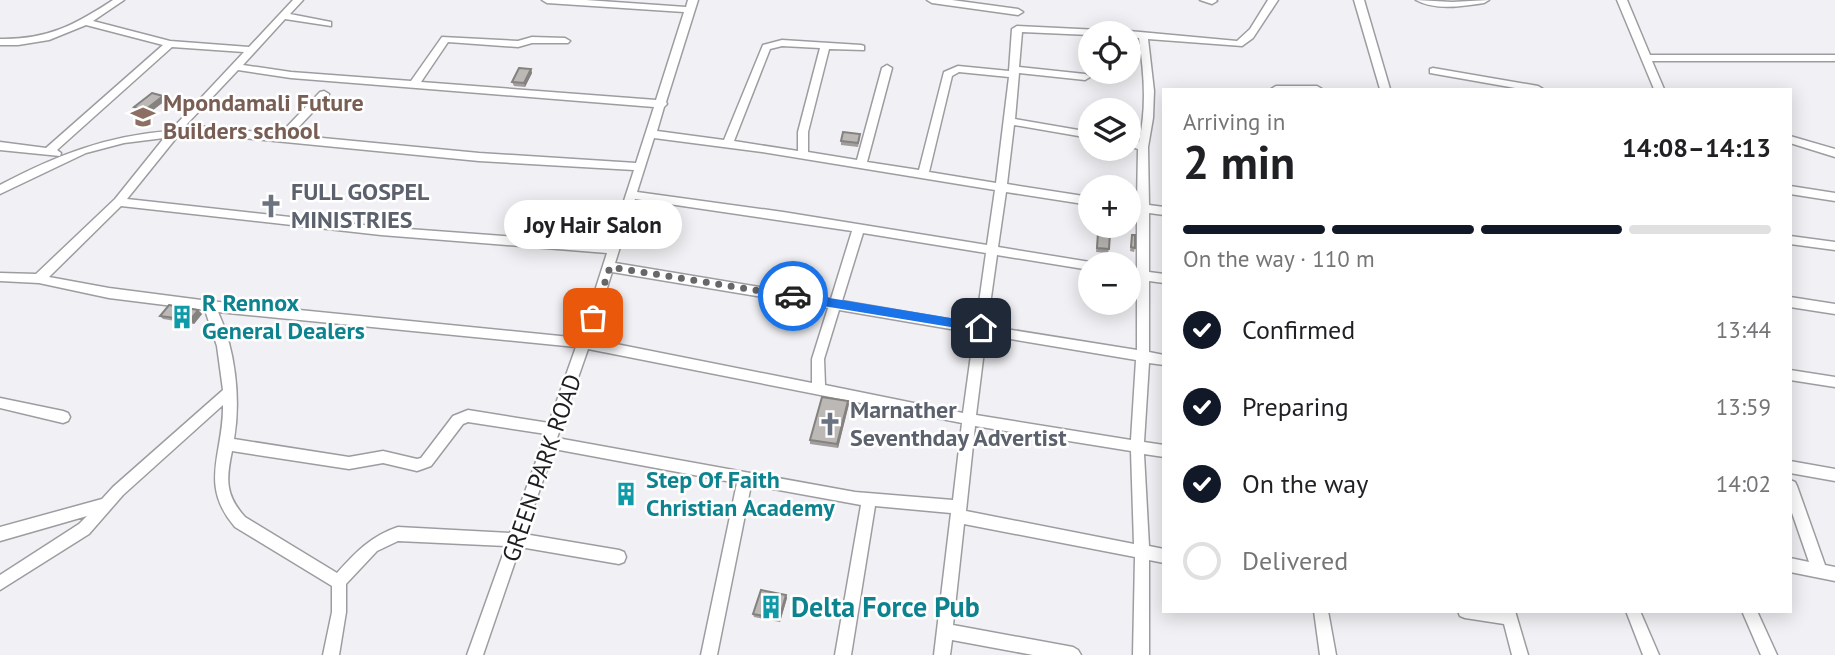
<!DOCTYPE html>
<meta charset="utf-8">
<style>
:root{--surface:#fff;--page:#f2f2f2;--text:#202124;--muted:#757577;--line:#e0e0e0;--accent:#111827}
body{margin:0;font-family:"PT Sans",sans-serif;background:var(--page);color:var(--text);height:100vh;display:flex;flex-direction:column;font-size:26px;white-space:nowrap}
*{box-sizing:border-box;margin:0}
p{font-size:23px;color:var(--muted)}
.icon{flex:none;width:38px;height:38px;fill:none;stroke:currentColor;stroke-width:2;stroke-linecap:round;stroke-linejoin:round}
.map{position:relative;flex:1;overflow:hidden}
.side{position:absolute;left:1162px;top:88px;width:630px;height:525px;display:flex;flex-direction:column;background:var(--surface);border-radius:0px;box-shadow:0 4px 18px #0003}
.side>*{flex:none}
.controls{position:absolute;left:1078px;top:21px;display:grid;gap:14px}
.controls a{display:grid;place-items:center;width:63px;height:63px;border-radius:50%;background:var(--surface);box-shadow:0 4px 18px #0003;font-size:35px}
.pin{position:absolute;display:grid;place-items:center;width:60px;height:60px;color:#fff;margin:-30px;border-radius:14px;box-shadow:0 4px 10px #0006}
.courier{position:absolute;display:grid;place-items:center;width:70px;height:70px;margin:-35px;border:5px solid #1a73e8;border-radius:50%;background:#fff;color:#222;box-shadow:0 2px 9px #0007}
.bubble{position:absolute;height:49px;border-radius:24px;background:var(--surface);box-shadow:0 4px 18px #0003;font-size:23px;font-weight:600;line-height:49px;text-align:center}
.head em{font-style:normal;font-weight:600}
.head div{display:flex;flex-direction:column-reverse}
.head{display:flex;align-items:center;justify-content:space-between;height:119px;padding:0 21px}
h1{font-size:46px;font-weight:600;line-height:52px}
.bar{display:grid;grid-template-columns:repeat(4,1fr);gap:10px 7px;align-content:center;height:84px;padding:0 21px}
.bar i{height:9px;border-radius:5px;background:var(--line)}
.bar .active{background:var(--accent)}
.bar p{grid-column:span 4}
ol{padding:0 21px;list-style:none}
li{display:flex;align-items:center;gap:21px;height:77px}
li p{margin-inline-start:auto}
li .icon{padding:7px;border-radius:50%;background:var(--accent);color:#fff;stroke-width:4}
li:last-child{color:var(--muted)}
li i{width:38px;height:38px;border:4px solid var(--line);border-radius:50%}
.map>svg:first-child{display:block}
</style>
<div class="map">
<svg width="1835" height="655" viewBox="0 0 1835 655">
<rect width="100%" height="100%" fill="#f1f1f5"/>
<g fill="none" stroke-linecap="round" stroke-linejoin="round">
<g stroke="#9d9da1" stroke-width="3">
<g id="minor">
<path d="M113 0H124L93 21 170 41 249 47 293 0H303L290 14 331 22V26L285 19 243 65 291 72 411 81 442 37 518 41 532 37 565 38 570 41 568 43H532L518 47 448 42 421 82 656 100 684 12 547 3 542 0H586L686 7 688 0H698L666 102 667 104 664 107 657 131 724 140 763 45 782 40 861 45 864 46V50L829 49 808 132V152L857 160 882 68 887 65 892 68 867 162 919 170 944 72 958 66 1009 71 1012 29 1017 26 1120 31 1122 33 1090 35 1022 32 1019 67 1085 74 1090 77 1085 80 1019 73 1015 119 1090 132V138L1014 125 1007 184 1090 197V205L1006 192 998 247 1090 262 1095 264H1090V270L997 255 987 326 1137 350V279L1129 277V269L1137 270V211L1129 210V202L1137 203 1138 149 1129 146V139L1139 142C1147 107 1144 73 1139 38L1129 37V33H1125L1129 31 1237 41 1250 29 1268 0H1278L1253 38 1242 46 1148 39 1154 91 1153 118 1148 147 1149 205 1164 207V215L1149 213V272L1164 274V283L1149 281V352L1164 355V365L1149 363 1144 442 1164 445V457L1144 454 1149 546 1164 549V563L1149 560V655H1133L1135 557 964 524 953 625 1073 647 1078 650 1081 655H1033L952 640 950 655H934L951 513 875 506 851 655H835L861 505 751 485 717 655H701L737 483 554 449 524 534 619 550 624 552 626 557 624 562 619 564 520 547 483 655H467L506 546 398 541 377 551 346 584V612L339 655H323L332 612V586L235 527C198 484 224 453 223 405L123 495 89 534 0 590V575L79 524 87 516 0 541V527L102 499 113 487 223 390 217 346 205 310 109 298 39 283 0 281V273L36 274 115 199 164 138 124 143 86 153 0 194V185C57 155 106 136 170 131L244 52 172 47 57 150 61 153 60 156 0 150V142L46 148 163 45 86 25 49 40 18 45H0V39C47 40 75 25 113 0ZM782 46 820 48 798 132V151L734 141 770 49ZM238 70 291 78 654 107 636 163 479 153 291 135 328 96 329 94 324 91 320 92 280 134 186 125ZM959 72 1009 77 996 183 929 172 952 76ZM181 132 479 161 634 170 610 244 381 227 127 199ZM654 138 762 152 995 190 987 245 783 212 637 192ZM635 199 852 231 831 299 615 263ZM121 206 381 235 607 253 580 338 209 301 109 288 49 277ZM863 233 986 253 976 324 842 301ZM612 272 828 308 812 359V383L591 339ZM839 310 974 333 963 413 825 385 824 359ZM218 312 576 347 549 423 468 410 453 416 421 458 417 459 383 451 349 457 234 439C241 398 235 349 218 312ZM986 335 1136 360 1131 440 976 415ZM588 349 962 423 953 500 855 492 557 438ZM468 422 546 434 510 533 398 527C371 536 356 552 337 573L245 517C225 495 226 479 232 451L349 469 383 463 417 471 431 466 463 424ZM975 426 1131 451 1134 544 966 511Z"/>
<path d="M927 0H952L1018 9 1023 12 1018 15 932 3Z"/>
<path d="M1200 0H1216L1217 1 1212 4Z"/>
<path d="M1354 0H1364L1390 89H1380Z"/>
<path d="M1416 0 1452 2 1489 0 1484 3C1463 6 1436 11 1416 0Z"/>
<path d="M1617 0H1627L1650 55H1835V61H1652L1664 89H1654Z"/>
<path d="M1433 68 1538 86 1543 89H1521L1430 73V69Z"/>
<path d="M1276 86H1317L1322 89H1271Z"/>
<path d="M1790 136 1835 149V157L1790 143Z"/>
<path d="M1790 186 1835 193V201L1790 194Z"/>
<path d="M1790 236 1835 242V250L1790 244Z"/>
<path d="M1790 297 1835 304V314L1790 307Z"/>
<path d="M1790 370 1835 377V387L1790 380Z"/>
<path d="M0 398 63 411 68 413 70 417 68 421 63 423 0 408Z"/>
<path d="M1790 461 1835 469V481L1790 473Z"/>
<path d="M1790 480 1795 482 1797 486 1825 565 1835 567V581L1790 572V558L1809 562 1790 507Z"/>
<path d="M1314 611H1328L1336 655H1320Z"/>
<path d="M1458 611H1515L1528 655H1512L1504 624 1465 618 1460 616Z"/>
<path d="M1626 611H1640L1659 655H1643Z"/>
<path d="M1742 611H1757L1777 655H1761Z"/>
</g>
</g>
<use href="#minor" fill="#fff" fill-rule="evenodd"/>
</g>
<g fill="#a29e9d">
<path d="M531 69 532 73 525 87 514 86 512 82Z"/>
<path d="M166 100 148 114 138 111 134 107Z"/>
<path d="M860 134V138L858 147 841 145V141Z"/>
<path d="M1098 232 1109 249 1108 253 1096 252Z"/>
<path d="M1132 235 1135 248 1134 252 1130 251Z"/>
<path d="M198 310 202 314 194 324 163 319 160 316Z"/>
<path d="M848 401 849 404 838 448 810 444V440Z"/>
<path d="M786 595 787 598 780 622 754 617 753 614Z"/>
</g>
<g fill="#84817f">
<path d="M531 69 532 73 525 87 524 83Z"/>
<path d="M163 96 166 100 148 114 145 110Z"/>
<path d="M198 310 202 314 194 324 190 320Z"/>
<path d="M848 401 849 404 838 448 837 444Z"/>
<path d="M786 595 787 598 780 622 779 619Z"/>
</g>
<g fill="#bcb8b6" stroke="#84817f" stroke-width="2">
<path d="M519 68 531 69 524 83 512 82Z"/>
<path d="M152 93 163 96 145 110 134 107Z"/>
<path d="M843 132 860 134 858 143 841 141Z"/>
<path d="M1098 232 1110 233 1109 249 1097 248Z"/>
<path d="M1132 235H1135V248L1131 247Z"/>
<path d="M169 305 198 310 190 320 160 316Z"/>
<path d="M822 397 848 401 837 444 810 440Z"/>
<path d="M761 590 786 595 779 619 753 614Z"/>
</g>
<path fill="#1a73e8" d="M793 292 981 323 986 328 981 332 793 301 787 296Z"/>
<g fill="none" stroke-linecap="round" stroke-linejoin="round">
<path stroke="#676769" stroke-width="7" stroke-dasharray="0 12.6" d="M593 318 610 267 793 296"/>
</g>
<defs>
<g id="school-bare" transform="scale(1.89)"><path d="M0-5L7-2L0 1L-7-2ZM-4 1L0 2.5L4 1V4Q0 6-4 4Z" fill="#8d6e63" stroke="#fff" stroke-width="2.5" paint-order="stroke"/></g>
<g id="church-bare" transform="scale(1.89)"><path d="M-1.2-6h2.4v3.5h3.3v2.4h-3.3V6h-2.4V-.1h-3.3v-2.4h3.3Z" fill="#6b7280" stroke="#fff" stroke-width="2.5" paint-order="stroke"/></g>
<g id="building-bare" transform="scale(1.89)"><path d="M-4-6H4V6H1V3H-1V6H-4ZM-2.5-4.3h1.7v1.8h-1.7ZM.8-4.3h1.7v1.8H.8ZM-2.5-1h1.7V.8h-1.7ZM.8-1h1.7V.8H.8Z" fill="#0f9aa8" stroke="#fff" stroke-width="2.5" paint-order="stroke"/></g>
</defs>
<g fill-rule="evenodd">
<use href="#school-bare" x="143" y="117"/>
<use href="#church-bare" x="271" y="206"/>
<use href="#building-bare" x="182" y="317"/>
<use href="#church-bare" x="830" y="424"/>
<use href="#building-bare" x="626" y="494"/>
<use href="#building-bare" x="771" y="607"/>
</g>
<g text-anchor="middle" stroke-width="5" stroke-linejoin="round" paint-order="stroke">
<g font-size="24" font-weight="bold" fill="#785e54" stroke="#fff" text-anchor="start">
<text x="163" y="111">Mpondamali Future<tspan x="163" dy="28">Builders school</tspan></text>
</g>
<g font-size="24" font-weight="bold" fill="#5b616d" stroke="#fff" text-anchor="start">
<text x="291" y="200">FULL GOSPEL<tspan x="291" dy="28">MINISTRIES</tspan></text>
<text x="850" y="418">Marnather<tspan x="850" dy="28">Seventhday Advertist</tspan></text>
</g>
<g font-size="24" font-weight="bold" fill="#0d838f" stroke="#fff" text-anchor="start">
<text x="202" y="311">R Rennox<tspan x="202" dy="28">General Dealers</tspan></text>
<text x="646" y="488">Step Of Faith<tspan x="646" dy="28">Christian Academy</tspan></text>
</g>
<g font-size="24" fill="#1d1c1e" stroke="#fff">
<text transform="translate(542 468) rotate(-71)" y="8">GREEN PARK ROAD</text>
</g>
<g font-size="28" font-weight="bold" fill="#0d838f" stroke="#fff" text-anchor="start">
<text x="791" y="617">Delta Force Pub</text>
</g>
</g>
</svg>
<div class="controls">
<a><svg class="icon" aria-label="locate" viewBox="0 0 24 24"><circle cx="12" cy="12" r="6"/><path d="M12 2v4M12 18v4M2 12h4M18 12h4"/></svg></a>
<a><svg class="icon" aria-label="layers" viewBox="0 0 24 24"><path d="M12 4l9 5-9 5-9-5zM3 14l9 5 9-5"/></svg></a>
<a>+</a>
<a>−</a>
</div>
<div class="pin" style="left:593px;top:318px;background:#ea580c"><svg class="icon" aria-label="bag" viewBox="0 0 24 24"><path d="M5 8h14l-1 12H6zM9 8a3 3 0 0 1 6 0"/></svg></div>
<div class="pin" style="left:981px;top:328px;background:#1f2937"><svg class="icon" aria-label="home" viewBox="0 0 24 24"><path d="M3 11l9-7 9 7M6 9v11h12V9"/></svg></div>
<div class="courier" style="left:793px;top:296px"><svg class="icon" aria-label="car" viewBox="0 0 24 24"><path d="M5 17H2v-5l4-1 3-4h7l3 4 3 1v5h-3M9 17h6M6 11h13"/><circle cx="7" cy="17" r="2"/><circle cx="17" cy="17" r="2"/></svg></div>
<div class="bubble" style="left:504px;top:200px;width:178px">Joy Hair Salon</div>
<section class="side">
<div class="head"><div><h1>2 min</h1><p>Arriving in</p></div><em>14:08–14:13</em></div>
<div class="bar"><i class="active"></i><i class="active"></i><i class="active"></i><i></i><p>On the way · 110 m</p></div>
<ol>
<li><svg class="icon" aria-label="check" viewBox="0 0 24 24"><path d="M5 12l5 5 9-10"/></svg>Confirmed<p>13:44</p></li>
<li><svg class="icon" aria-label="check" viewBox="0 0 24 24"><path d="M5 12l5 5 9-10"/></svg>Preparing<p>13:59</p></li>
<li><svg class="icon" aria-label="check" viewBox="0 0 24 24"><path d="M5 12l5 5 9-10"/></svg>On the way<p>14:02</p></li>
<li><i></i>Delivered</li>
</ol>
</section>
</div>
